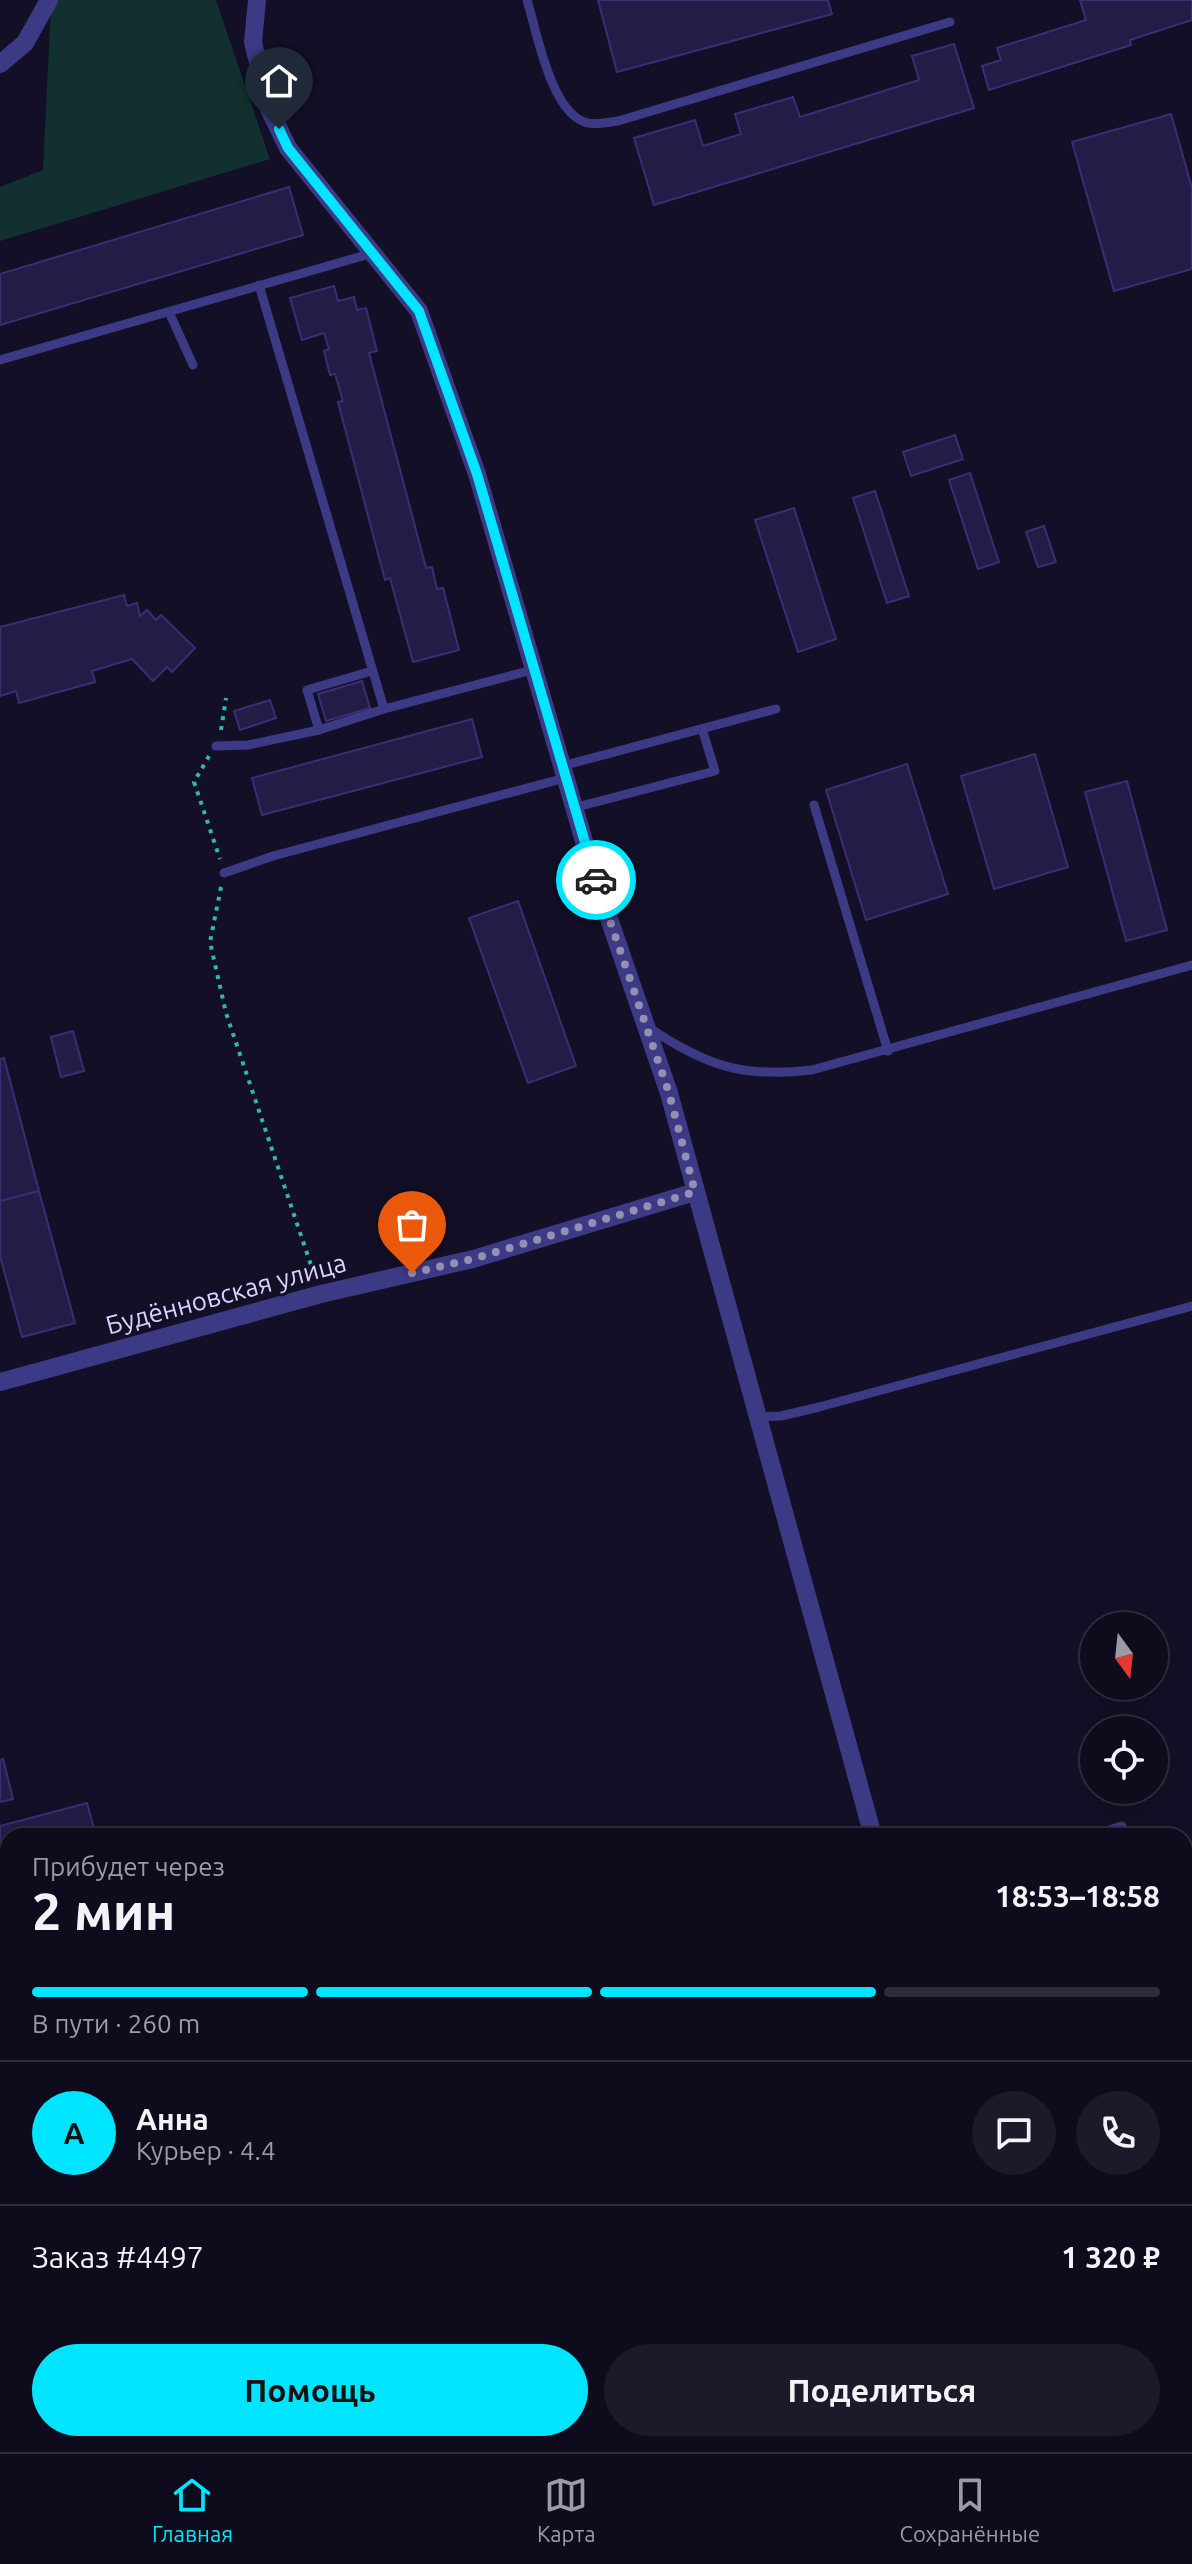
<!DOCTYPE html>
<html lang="ru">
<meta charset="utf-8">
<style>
:root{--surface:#0e0b1c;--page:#1c1929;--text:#f1f3f6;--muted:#9b9ba3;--line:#2e2b3b;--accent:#00e5ff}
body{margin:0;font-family:Ubuntu,sans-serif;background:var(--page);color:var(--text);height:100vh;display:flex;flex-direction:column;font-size:30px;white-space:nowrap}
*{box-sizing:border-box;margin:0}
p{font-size:26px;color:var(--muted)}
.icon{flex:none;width:44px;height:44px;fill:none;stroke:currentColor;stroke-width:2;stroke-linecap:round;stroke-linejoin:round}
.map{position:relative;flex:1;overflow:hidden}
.drawer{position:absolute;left:0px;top:1828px;width:1192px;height:624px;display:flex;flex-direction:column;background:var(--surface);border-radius:24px 24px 0 0;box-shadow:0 8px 32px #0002,0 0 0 2px var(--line)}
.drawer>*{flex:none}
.needle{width:52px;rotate:165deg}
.fabs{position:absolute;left:1080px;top:1612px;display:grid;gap:16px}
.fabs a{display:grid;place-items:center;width:88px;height:88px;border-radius:50%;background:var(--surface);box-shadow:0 8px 32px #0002,0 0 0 2px var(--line);font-size:40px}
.pin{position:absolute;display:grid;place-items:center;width:68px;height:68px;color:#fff;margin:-82px -34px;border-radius:50% 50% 50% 0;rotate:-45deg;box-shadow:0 0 8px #0007}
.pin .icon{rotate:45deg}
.courier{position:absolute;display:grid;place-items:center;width:80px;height:80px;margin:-40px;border:6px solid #00e5ff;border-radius:50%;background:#fff;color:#222;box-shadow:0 2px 10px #0007}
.headline em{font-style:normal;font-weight:600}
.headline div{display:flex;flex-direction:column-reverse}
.headline{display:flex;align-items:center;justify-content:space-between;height:136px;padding:0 32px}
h1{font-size:52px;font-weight:600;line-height:60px}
.bar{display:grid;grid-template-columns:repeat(4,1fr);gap:12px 8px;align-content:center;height:96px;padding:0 32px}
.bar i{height:10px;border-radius:6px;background:var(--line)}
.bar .active{background:var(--accent)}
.bar p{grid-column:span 4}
.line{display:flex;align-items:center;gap:20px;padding:0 32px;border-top:2px solid var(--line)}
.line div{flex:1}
.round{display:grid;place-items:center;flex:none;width:84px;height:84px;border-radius:42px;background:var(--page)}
.action{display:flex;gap:16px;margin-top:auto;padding:16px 32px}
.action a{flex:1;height:92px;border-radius:48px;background:var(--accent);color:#111;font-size:32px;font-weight:600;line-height:92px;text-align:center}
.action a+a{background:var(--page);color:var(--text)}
.menu{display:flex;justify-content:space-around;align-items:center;height:112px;border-top:2px solid var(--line);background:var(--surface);font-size:22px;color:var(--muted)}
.menu a{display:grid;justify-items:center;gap:4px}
.menu .active{color:var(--accent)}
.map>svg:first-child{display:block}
</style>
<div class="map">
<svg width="1192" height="2452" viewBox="0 0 1192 2452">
<rect width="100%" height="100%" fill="#130f26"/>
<path fill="#12302f" d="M56 0H216L270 159 0 241V187L43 170 51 6Z"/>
<g fill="#241b47" stroke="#3b2d73" stroke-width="2">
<path d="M598 0H828L832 14 617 72Z"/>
<path d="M1080 0H1192V20L1130 40 1131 45 989 90 982 66 1001 60 997 48 1086 20Z"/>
<path d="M954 44 974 108 654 205 634 138 695 120 703 146 741 134 735 114 793 97 800 117 919 80 912 56Z"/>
<path d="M1171 114 1192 188V269L1114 291 1072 142Z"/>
<path d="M289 187 303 235 0 325V274Z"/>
<path d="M334 286 338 301 354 297 357 310 366 308 377 351 369 353 426 568 432 567 437 589 443 588 459 650 413 662 390 578 385 580 338 402 343 401 335 374 330 375 324 351 329 349 324 333 302 340 290 298Z"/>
<path d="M955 435 963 459 911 476 903 452Z"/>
<path d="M970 473 999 562 978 569 949 480Z"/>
<path d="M875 491 909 596 887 603 853 498Z"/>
<path d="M794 508 836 639 798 652 755 520Z"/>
<path d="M1044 526 1056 562 1038 567 1026 532Z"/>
<path d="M124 595 127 606 137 603 140 616 147 610 156 620 161 615 195 648 172 672 167 667 153 681 132 659 92 671 95 682 19 703 16 691 0 696V627Z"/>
<path d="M362 681 370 708 326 721 318 694Z"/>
<path d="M270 700 276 718 240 730 234 711Z"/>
<path d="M472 719 482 757 262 815 252 778Z"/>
<path d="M1035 754 1068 867 994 889 961 776Z"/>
<path d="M907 764 948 894 866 920 826 790Z"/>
<path d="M1127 781 1167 930 1126 941 1085 792Z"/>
<path d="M518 901 576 1066 528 1083 469 918Z"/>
<path d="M73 1031 84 1071 61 1077 51 1037Z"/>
<path d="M4 1058 39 1191 0 1201V1059Z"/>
<path d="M39 1191 75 1323 22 1337 0 1256V1201Z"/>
<path d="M3 1759 13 1799 0 1802V1760Z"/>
<path d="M87 1803 96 1836H8V1869L0 1872V1826Z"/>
<path d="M8 1897V1939L0 1942V1899Z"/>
<path d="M8 2038V2080L0 2082V2040Z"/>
</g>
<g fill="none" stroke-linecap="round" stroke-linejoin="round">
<g stroke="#2fb8b0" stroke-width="4" stroke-dasharray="4 6" stroke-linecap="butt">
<path d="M221 730 226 698"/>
<path d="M209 756 194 782 220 859"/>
<path d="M221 887 210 942 226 1013 315 1277"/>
<path d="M1184 2381 1192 2387"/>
<path d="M1184 2418 1192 2415"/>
<path d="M1050 2452 1080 2444"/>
</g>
<g stroke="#3d3a85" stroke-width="9">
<path d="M527 0C537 32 551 115 588 123 596 125 609 122 618 121L950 22"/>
<path d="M259 285 384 709 532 670"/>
<path d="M169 312 193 365"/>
<path d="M0 360 373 253"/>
<path d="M372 671 307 690 319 730 384 709"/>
<path d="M216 746 248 745 319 730"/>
<path d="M562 766 776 709"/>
<path d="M814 805 888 1051"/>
<path d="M573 808 715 771 702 729"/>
<path d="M224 873 273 856 565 778"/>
<path d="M648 1027C706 1066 742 1078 812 1070L1192 965"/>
<path d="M757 1417 781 1416 819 1407 1192 1306"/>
<path d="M1090 1836 1122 1826"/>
<path d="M123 2444V2452"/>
</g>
<g stroke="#3d3a85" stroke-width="18">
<path d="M257 0 253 42 269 109 288 148 419 311 477 474 593 872 669 1093 873 1836"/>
<path d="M0 64 25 43 49 0"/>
<path d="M0 1382 321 1294 473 1259 695 1192"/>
<path d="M0 2150 8 2148"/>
</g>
</g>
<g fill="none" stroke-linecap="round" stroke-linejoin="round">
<path stroke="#948fb3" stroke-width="8" stroke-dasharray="0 14.4" d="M412 1273 473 1259 695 1192 669 1093 596 880"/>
<path stroke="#00e5ff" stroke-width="10" d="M279 129 288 148 419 311 477 474 596 880"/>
</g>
<g text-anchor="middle" stroke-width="6" stroke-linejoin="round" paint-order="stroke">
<g font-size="26" fill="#d9d4ff" stroke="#130f26">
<text transform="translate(226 1294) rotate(-15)" y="9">Будённовская улица</text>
</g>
</g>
</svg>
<div class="fabs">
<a><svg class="needle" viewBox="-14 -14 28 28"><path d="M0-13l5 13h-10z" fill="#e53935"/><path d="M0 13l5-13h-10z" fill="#9b9ba3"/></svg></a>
<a><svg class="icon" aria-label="locate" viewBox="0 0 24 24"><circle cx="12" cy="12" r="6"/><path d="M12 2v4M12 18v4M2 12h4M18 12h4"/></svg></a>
</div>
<div class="pin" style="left:412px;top:1273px;background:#ea580c"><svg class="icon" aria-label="bag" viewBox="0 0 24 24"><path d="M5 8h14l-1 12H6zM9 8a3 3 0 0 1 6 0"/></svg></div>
<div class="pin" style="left:279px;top:129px;background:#1f2937"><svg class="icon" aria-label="home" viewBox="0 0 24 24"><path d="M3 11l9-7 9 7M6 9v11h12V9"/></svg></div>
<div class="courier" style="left:596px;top:880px"><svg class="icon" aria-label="car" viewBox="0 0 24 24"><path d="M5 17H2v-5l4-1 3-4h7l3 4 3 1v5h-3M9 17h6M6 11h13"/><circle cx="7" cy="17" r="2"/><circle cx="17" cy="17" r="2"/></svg></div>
<section class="drawer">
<div class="headline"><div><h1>2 мин</h1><p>Прибудет через</p></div><em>18:53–18:58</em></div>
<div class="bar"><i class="active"></i><i class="active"></i><i class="active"></i><i></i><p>В пути · 260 m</p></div>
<div class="line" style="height:144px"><b class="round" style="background:var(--accent);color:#111">А</b><div><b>Анна</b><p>Курьер · 4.4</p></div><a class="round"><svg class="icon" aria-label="chat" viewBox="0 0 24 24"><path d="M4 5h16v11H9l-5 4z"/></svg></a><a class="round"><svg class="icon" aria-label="phone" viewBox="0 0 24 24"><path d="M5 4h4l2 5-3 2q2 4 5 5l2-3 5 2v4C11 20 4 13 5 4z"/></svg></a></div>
<div class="line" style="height:104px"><div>Заказ #4497</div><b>1 320 ₽</b></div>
<div class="action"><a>Помощь</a><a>Поделиться</a></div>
</section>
</div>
<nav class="menu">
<a class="active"><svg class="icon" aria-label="home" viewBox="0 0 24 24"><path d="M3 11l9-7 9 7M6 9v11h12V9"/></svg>Главная</a>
<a><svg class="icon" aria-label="map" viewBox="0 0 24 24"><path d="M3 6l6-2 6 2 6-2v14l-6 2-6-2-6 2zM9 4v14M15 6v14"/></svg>Карта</a>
<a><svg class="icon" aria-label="saved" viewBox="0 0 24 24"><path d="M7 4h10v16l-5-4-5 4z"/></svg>Сохранённые</a>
</nav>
